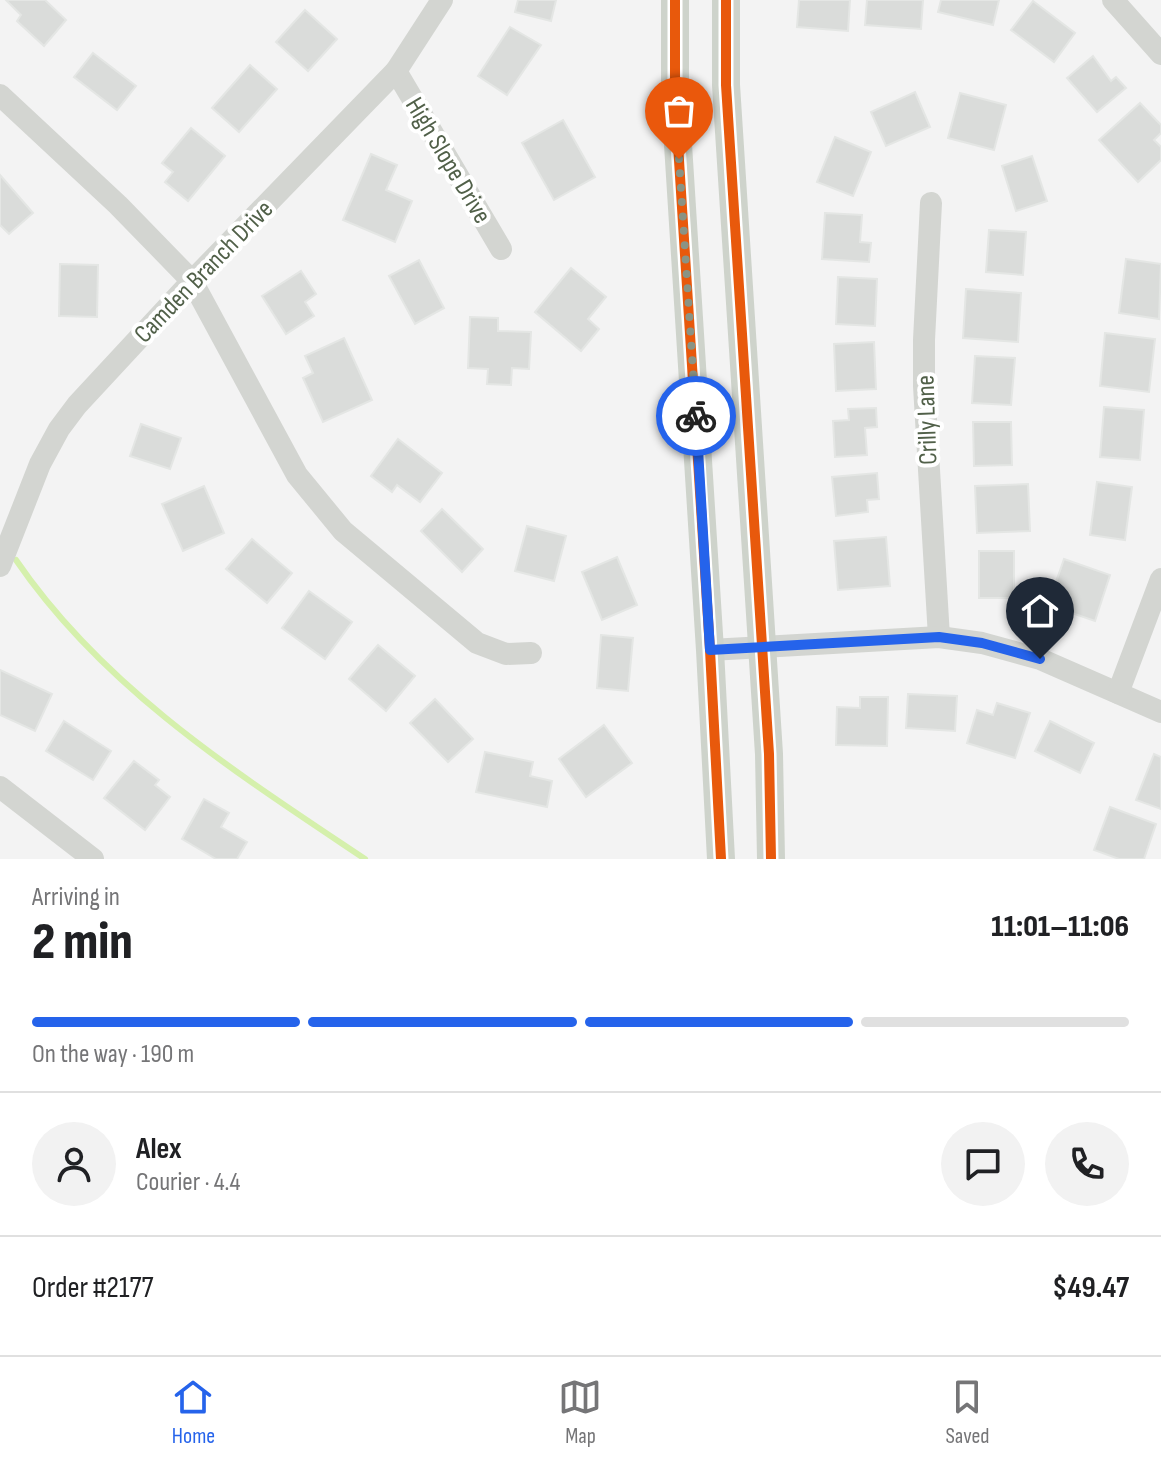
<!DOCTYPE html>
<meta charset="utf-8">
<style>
:root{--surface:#fff;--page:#f2f2f2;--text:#202124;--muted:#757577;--line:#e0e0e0;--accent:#2563eb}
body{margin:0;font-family:"Sofia Sans Condensed",sans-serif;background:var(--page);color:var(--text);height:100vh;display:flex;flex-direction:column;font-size:30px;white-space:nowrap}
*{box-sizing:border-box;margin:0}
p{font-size:26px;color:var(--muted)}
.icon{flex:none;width:44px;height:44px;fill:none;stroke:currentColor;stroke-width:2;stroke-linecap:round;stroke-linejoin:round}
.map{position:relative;height:859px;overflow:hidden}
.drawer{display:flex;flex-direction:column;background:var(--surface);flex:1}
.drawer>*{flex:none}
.pin{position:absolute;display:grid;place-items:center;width:68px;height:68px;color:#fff;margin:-82px -34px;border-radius:50% 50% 50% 0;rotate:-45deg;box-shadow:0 0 8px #0007}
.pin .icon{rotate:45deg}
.courier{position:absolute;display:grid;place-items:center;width:80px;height:80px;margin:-40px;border:6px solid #2563eb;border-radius:50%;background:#fff;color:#222;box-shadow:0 2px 10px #0007}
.overview em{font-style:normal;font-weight:800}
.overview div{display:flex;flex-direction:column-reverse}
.overview{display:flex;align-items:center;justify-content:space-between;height:136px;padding:0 32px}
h1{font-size:52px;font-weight:800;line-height:60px}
.bar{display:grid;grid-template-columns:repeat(4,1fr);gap:12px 8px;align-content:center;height:96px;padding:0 32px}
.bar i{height:10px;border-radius:6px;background:var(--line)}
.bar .current{background:var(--accent)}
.bar p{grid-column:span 4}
.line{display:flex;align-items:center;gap:20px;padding:0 32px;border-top:2px solid var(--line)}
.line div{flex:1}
.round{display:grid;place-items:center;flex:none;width:84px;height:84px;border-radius:42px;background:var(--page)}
.tab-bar{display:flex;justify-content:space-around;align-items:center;height:112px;border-top:2px solid var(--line);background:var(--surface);font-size:22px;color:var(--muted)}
.tab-bar a{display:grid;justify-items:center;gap:4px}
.tab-bar .current{color:var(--accent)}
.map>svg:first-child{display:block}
</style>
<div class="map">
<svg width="1161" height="859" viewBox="0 0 1161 859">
<rect width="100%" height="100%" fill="#f3f3f3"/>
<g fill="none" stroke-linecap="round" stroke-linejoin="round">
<path stroke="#d5f0ac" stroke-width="6" d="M16 560C104 689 238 774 365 859"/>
</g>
<g fill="#dadcda" stroke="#e4e6e4" stroke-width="2">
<path d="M6 0H45L66 20 44 46 17 21 21 15Z"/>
<path d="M518 0H556L551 21 515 12Z"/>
<path d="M799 0H850L848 31 797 27Z"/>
<path d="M867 0H923L921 29 865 25Z"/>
<path d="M941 0H999L993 25 938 12Z"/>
<path d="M1033 1 1075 33 1054 62 1011 30Z"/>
<path d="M305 10 337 39 308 71 276 42Z"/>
<path d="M510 27 541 45 507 95 478 76Z"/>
<path d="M93 53 136 86 117 110 74 77Z"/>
<path d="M1093 56 1111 81 1116 77 1126 88 1097 112 1067 78Z"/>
<path d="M250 65 277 89 239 132 212 108Z"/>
<path d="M915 92 930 127 886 146 871 112Z"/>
<path d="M960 93 1006 105 994 150 948 138Z"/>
<path d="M1140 103 1161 125V133L1154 140 1161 147V160L1138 182 1099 140Z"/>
<path d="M563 120 595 177 554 200 522 143Z"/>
<path d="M191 128 225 156 188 201 165 182 173 172 162 163Z"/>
<path d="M835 137 871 152 853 196 817 182Z"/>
<path d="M371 154 397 165 386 190 412 201 395 242 343 220Z"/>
<path d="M1032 156 1047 201 1016 211 1002 166Z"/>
<path d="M0 175 33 213 9 234 0 225Z"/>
<path d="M825 213 862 215 860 242 871 243 869 262 822 259Z"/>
<path d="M989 230 1026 232 1023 275 986 272Z"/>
<path d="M1126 259 1161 264 1159 319 1119 313Z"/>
<path d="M419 260 444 308 415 324 389 276Z"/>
<path d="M60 264 98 265 97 317 59 316Z"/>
<path d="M571 268 606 297 588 319 599 329 581 351 535 312Z"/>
<path d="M301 271 316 294 305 302 314 316 286 334 262 296Z"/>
<path d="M838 277 877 279 875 326 836 324Z"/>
<path d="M966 289 1021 293 1018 342 963 338Z"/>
<path d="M470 317 498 318V331L531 332 529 369 512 368 511 385 487 384 488 369 468 368Z"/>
<path d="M1105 333 1155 339 1149 392 1100 386Z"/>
<path d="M344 338 372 400 323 422 303 378 313 373 305 356Z"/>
<path d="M874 342 876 389 836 391 834 344Z"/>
<path d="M975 356 1015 358 1011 405 972 403Z"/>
<path d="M1104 407 1144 410 1140 460 1100 457Z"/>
<path d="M876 408 877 427 865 428 867 455 835 457 833 421 849 420 848 409Z"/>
<path d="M973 422H1011L1012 465 974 466Z"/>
<path d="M141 424 181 438 170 469 130 456Z"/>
<path d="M398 439 442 473 420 502 397 485 392 492 371 476Z"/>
<path d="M877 473 879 499 867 500 868 512 836 516 832 477Z"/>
<path d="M1097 482 1132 487 1125 540 1090 535Z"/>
<path d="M1028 484 1030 531 977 533 975 486Z"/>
<path d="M204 486 224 533 183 551 162 504Z"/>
<path d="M442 509 483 549 462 572 421 531Z"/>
<path d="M527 526 566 536 554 581 515 571Z"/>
<path d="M886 537 890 586 838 590 834 541Z"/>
<path d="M252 539 292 573 267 603 226 569Z"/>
<rect x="979" y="551" width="35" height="47"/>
<path d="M617 557 637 605 602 620 582 572Z"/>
<path d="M1064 559 1110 575 1095 621 1048 605Z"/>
<path d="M309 591 352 622 325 659 282 628Z"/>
<path d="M601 635 633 638 628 691 597 688Z"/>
<path d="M378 645 415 676 386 711 349 679Z"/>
<path d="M0 670 52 694 35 731 0 715Z"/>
<path d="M908 694 957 696 955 731 906 728Z"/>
<path d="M860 697H888L887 746 836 745 837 707 860 708Z"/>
<path d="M435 699 473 739 448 762 410 723Z"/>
<path d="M997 703 1030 713 1015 758 967 743 977 710 993 715Z"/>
<path d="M64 721 111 751 93 780 46 751Z"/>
<path d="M1050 721 1094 743 1080 773 1035 751Z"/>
<path d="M604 725 632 763 586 797 559 759Z"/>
<path d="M485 752 533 762 530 776 552 781 547 807 476 792Z"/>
<path d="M1154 754 1161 757V809L1136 800Z"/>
<path d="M134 761 159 780 155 785 170 797 145 830 104 798Z"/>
<path d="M204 799 229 813 221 827 247 842 237 859H216L182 839Z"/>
<path d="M1110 807 1156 824 1144 859H1119L1094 850Z"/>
</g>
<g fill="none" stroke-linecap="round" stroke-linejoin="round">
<g stroke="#d3d5d1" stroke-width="22">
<path d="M1113 0 1161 54"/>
<path d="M396 71 501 249"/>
<path d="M0 95 118 205 192 281 297 475 343 531 477 643 506 654 531 653"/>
<path d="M931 203 924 340V386L939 637"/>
<path d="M0 566 40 464 59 429 77 405 192 281 396 71 442 0"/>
<path d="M710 650 939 637 982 643 1040 659 1161 712"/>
<path d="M1118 693 1161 579"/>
<path d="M0 787 93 859"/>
</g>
<g stroke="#ced3cb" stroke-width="28">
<path d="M675 0V97L710 650 721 859"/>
<path d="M726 0V85L769 754 771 859"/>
</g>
<g stroke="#fff" stroke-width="15">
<g id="cycleway">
<path d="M675 0V97L710 650 721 859"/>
<path d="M726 0V85L769 754 771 859"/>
</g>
</g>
<use href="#cycleway" stroke="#e8590c" stroke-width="10"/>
</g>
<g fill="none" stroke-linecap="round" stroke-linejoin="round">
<path stroke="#8a9384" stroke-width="8" stroke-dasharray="0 14.4" d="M679 159 696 416"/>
<path stroke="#2563eb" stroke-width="10" d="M696 416 710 650 939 637 982 643 1040 659"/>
</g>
<g text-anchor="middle" stroke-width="8" stroke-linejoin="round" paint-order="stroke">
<g font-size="26" fill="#516049" stroke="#fff">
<text transform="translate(449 160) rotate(59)" y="9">High Slope Drive</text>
<text transform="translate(203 271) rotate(-46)" y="9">Camden Branch Drive</text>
<text transform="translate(926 420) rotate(-92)" y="9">Crilly Lane</text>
</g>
</g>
</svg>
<div class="pin" style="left:679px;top:159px;background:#ea580c"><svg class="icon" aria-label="bag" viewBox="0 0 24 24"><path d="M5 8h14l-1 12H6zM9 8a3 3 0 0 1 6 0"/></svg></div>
<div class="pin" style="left:1040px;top:659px;background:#1f2937"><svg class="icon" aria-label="home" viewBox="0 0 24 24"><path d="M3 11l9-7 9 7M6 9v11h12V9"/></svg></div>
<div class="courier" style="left:696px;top:416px"><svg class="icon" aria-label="bike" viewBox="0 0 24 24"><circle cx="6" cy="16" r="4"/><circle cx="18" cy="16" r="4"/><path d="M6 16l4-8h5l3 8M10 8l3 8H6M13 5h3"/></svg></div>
</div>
<section class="drawer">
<div class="overview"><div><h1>2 min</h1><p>Arriving in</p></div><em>11:01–11:06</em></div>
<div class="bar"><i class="current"></i><i class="current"></i><i class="current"></i><i></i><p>On the way · 190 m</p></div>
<div class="line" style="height:144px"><a class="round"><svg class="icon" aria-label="person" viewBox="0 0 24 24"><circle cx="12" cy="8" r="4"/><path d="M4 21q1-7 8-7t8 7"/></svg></a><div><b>Alex</b><p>Courier · 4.4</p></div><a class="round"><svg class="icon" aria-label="chat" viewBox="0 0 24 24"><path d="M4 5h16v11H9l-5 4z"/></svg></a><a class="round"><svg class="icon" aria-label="phone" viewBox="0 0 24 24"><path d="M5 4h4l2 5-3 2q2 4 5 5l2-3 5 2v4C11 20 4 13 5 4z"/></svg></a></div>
<div class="line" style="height:104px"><div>Order #2177</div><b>$49.47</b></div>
</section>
<nav class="tab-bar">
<a class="current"><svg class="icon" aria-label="home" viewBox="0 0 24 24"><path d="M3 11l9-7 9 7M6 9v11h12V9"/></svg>Home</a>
<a><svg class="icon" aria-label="map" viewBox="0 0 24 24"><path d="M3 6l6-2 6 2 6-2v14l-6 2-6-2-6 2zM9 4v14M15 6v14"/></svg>Map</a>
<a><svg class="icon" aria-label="saved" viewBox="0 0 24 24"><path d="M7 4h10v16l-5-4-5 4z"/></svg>Saved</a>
</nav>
